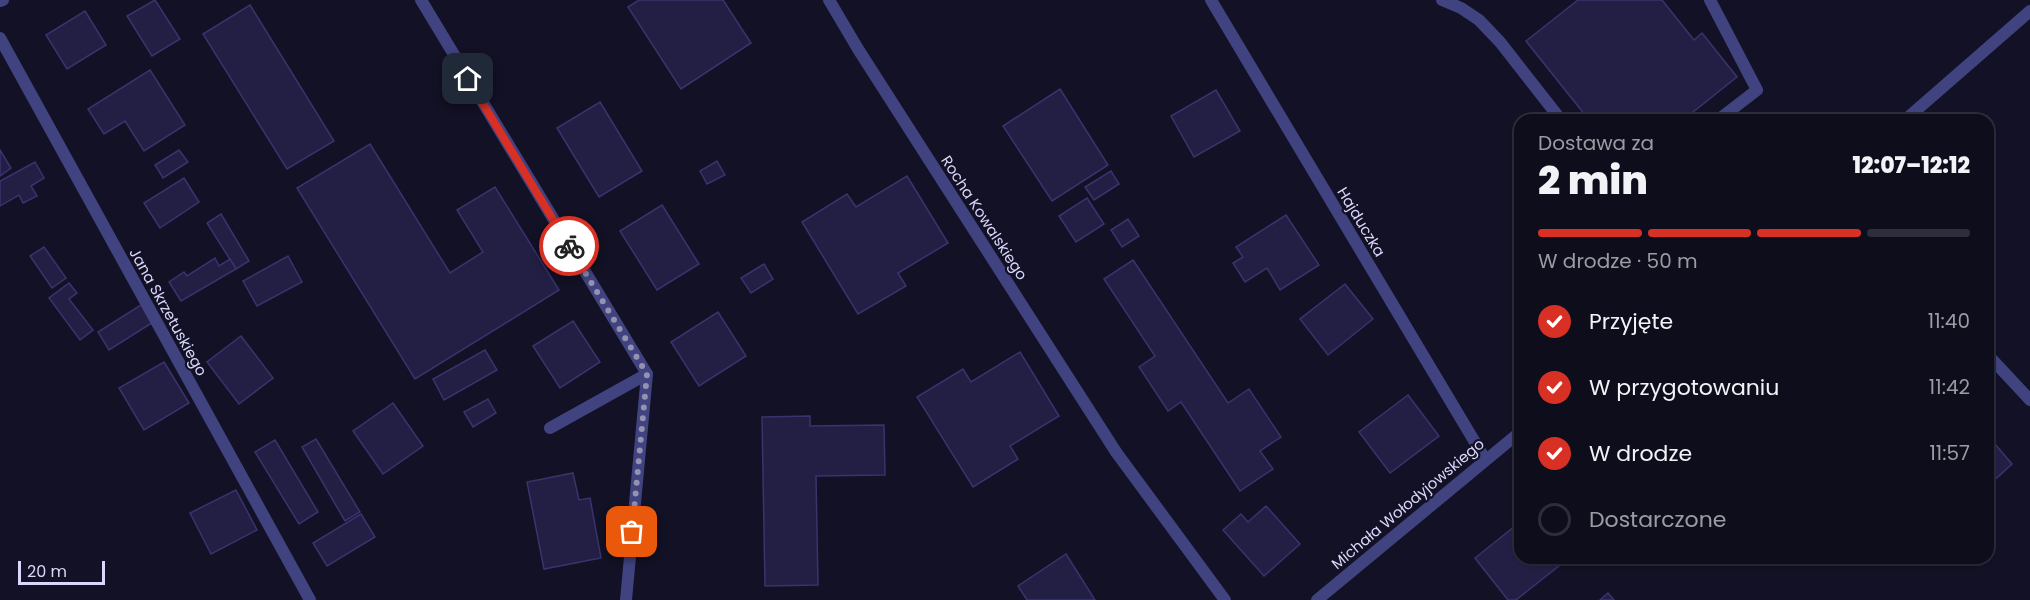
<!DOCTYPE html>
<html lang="pl">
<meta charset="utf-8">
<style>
:root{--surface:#0e0d1c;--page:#1c1b29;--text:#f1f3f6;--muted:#9b9ca3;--line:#2e2d3b;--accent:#d93025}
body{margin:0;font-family:Poppins,sans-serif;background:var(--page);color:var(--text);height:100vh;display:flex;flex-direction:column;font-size:22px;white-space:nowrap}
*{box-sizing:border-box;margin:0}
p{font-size:20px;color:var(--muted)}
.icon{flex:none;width:33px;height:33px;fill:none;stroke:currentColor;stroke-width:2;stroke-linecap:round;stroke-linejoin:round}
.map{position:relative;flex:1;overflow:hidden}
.panel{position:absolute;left:1514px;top:114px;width:480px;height:450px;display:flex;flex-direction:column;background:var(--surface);border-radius:18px;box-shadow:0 2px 4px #0004,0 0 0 2px var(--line)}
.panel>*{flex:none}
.scale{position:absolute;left:18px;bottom:15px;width:87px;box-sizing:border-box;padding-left:6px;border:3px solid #d9d8fc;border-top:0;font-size:16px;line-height:21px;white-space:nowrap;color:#d9d8fc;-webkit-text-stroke:4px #131125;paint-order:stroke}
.pin{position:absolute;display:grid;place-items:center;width:51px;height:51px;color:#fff;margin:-26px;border-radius:12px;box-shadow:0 3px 9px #0006}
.courier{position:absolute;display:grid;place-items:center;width:60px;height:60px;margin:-30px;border:4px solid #d93025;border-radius:50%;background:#fff;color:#222;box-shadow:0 2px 8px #0007}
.headline em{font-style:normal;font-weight:800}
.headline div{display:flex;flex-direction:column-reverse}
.headline{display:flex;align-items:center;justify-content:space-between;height:102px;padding:0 24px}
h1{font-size:39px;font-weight:800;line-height:45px}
.bar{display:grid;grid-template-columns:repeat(4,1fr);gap:9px 6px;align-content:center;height:72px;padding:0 24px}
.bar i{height:8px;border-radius:4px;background:var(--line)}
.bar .active{background:var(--accent)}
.bar p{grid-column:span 4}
ol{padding:0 24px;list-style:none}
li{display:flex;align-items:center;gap:18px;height:66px}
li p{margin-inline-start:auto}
li .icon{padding:6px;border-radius:50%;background:var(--accent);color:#fff;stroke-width:4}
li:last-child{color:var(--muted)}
li i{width:33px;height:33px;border:3px solid var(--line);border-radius:50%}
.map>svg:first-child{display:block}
</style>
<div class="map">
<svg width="2030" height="600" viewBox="0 0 2030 600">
<rect width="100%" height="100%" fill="#131125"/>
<g fill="#231f44" stroke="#39336e" stroke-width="1.5">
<path d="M155 0 180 39 152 56 127 16Z"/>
<path d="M639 0H723L751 43 681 89 628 7Z"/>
<path d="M1578 0H1662L1694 40 1702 33 1737 77 1683 120H1589L1526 41Z"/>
<path d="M250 5 334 141 287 169 203 34Z"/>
<path d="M85 11 106 45 67 69 46 35Z"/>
<path d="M150 70 185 125 144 151 125 121 104 134 88 109Z"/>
<path d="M1060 89 1108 165 1052 201 1003 126Z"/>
<path d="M1216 90 1240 131 1194 157 1171 116Z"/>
<path d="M600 102 642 171 599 197 557 128Z"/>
<path d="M370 144 450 273 483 252 457 210 495 187 559 290 415 379 297 188Z"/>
<path d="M0 150 11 168 0 176Z"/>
<path d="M179 150 188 162 163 178 155 165Z"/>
<path d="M717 161 725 175 707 184 700 171Z"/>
<path d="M35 162 44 178 31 186 37 196 23 203 19 195 0 206V181Z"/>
<path d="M1111 171 1119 184 1094 200 1085 187Z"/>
<path d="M907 176 948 243 898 273 906 286 858 314 802 222 847 194 856 207Z"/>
<path d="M184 178 199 202 160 228 144 203Z"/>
<path d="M1087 198 1104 224 1076 242 1059 216Z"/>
<path d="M662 205 699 264 657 290 620 231Z"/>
<path d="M221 214 249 261 236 269 207 223Z"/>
<path d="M1286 215 1319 265 1280 290 1267 268 1245 282 1233 263 1243 257 1236 247Z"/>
<path d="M1128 219 1139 236 1122 247 1111 230Z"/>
<path d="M44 247 66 278 52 288 30 256Z"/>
<path d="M288 256 302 282 257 306 243 281Z"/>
<path d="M215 258 219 266 230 259 236 269 181 301 169 282 184 272 187 276Z"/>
<path d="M1133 260 1228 403 1249 389 1281 437 1260 451 1273 469 1240 491 1181 402 1168 411 1139 367 1155 356 1104 279Z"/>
<path d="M764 264 773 279 751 293 741 278Z"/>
<path d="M69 283 77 293 69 299 93 330 80 340 49 298Z"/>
<path d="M1345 284 1373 319 1328 355 1300 319Z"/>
<path d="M144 303 155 321 109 350 98 332Z"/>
<path d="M718 312 746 356 699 386 671 342Z"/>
<path d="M573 321 600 362 560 388 533 346Z"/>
<path d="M241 336 273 378 239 404 207 362Z"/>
<path d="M485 350 497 370 444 400 433 379Z"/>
<path d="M1020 352 1059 416 1010 446 1018 459 973 487 917 397 963 369 971 382Z"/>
<path d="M164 362 189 403 144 430 119 388Z"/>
<path d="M1408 395 1439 436 1390 473 1359 432Z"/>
<path d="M488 399 496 413 473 427 464 412Z"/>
<path d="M393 403 423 446 383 474 353 431Z"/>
<path d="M810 416V426L884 425 885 475 816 476 818 585 765 586 762 417Z"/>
<path d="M1988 436 2012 464 1988 486Z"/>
<path d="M316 439 360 512 345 521 302 447Z"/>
<path d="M275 440 318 512 299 524 255 452Z"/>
<path d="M573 473 579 500 590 498 601 558 544 569 527 482Z"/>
<path d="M236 490 257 530 211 554 190 513Z"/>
<path d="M1266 506 1300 544 1264 576 1223 530 1241 514 1248 522Z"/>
<path d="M361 514 375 537 327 566 313 543Z"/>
<path d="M1520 522V558H1569L1516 600H1508L1475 558Z"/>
<path d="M1066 554 1095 600H1027L1018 586Z"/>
<path d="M1608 593 1614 600H1600Z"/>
</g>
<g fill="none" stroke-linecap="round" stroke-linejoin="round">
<g stroke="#404380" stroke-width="12">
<path d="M1442 0 1461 8 1479 20 1500 42 1561 120"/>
<path d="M1710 0 1757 90 1718 120"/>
<path d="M1116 452 1225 600"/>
<path d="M626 600 647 374"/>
</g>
<g stroke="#404380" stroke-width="12">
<path d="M421 0 647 374 550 428"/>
<path d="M829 0 858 49 1116 452"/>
<path d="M1211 0 1485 459"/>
<path d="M0 38 310 600"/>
<path d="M1905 120 2030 11"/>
<path d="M1988 355 2030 400"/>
<path d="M1317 600 1520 432"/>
</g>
<path stroke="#404380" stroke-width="12" d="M0 1 3 0"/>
</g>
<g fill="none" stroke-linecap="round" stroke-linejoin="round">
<path stroke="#9492b1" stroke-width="6" stroke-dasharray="0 10.8" d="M569 246 647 374 632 532"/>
<path stroke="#d93025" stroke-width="8" d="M468 79 569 246"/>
</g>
<g text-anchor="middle" stroke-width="4.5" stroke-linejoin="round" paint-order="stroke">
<g font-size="15" fill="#d9d8fc" stroke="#131125">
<text transform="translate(984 218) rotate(57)" y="5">Rocha Kowalskiego</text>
<text transform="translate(1361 222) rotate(59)" y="5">Hajduczka</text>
<text transform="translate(168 312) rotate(61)" y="5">Jana Skrzetuskiego</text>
<text transform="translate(1408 504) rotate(-40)" y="5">Michała Wołodyjowskiego</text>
</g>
</g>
</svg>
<div class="scale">20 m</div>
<div class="pin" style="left:632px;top:532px;background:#ea580c"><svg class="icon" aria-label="bag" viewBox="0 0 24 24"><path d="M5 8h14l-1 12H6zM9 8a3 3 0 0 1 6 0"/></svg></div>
<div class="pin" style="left:468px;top:79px;background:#1f2937"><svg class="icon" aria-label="home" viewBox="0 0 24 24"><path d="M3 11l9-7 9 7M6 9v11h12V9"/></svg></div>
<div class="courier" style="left:569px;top:246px"><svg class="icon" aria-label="bike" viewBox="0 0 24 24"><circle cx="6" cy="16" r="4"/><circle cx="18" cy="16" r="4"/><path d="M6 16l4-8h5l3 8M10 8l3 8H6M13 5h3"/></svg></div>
<section class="panel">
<div class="headline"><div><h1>2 min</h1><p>Dostawa za</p></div><em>12:07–12:12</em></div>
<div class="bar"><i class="active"></i><i class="active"></i><i class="active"></i><i></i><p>W drodze · 50 m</p></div>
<ol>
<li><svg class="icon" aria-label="check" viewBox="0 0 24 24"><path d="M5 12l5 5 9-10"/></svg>Przyjęte<p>11:40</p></li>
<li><svg class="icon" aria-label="check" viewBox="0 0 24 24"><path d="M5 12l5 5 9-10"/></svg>W przygotowaniu<p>11:42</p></li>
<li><svg class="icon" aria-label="check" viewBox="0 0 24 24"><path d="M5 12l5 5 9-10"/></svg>W drodze<p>11:57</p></li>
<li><i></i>Dostarczone</li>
</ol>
</section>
</div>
